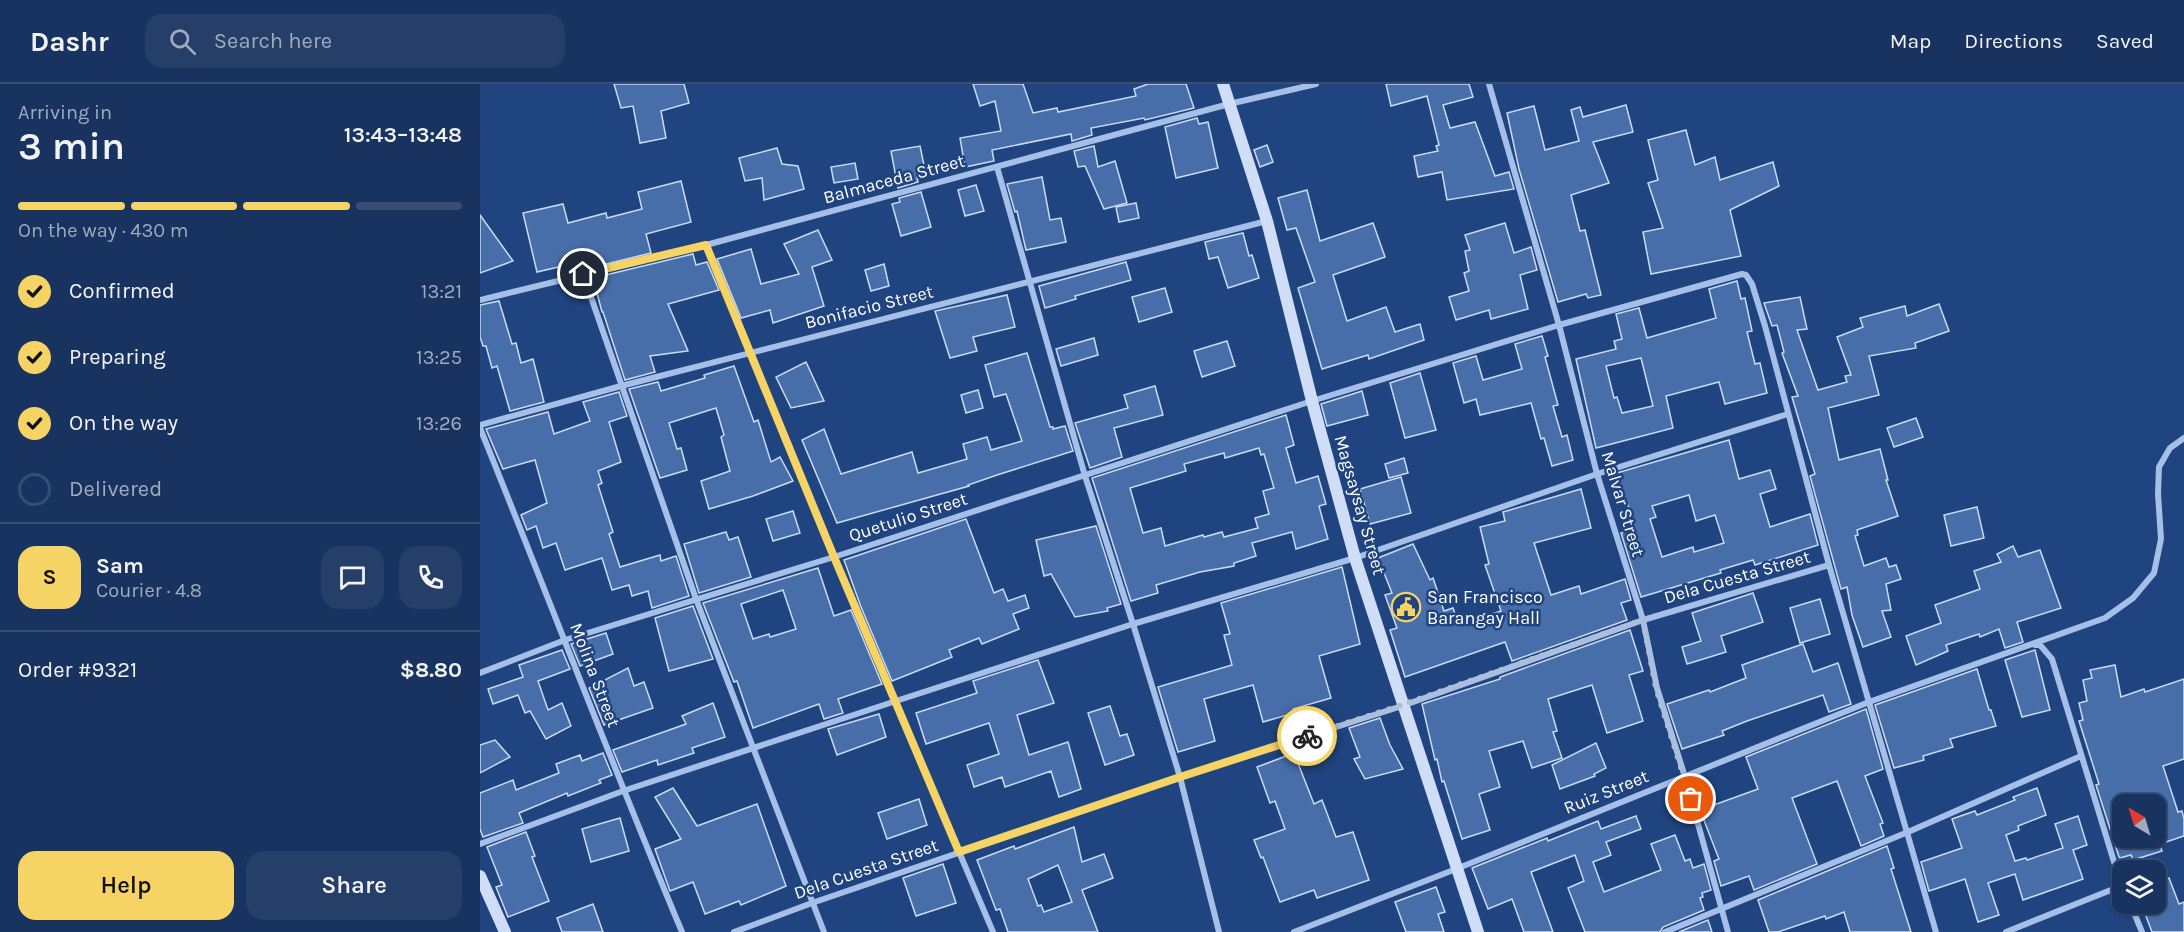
<!DOCTYPE html>
<meta charset="utf-8">
<style>
:root{--surface:#18335f;--page:#253f68;--text:#f1f3f6;--muted:#9faabd;--line:#364e74;--accent:#f5d365}
body{margin:0;font-family:Karla,sans-serif;background:var(--page);color:var(--text);height:100vh;display:flex;flex-direction:column;font-size:22px;white-space:nowrap}
*{box-sizing:border-box;margin:0}
p{font-size:20px;color:var(--muted)}
.icon{flex:none;width:33px;height:33px;fill:none;stroke:currentColor;stroke-width:2;stroke-linecap:round;stroke-linejoin:round}
.map{position:relative;flex:1;overflow:hidden}
.sheet{display:flex;flex-direction:column;background:var(--surface);width:480px}
.sheet>*{flex:none}
.needle{width:39px;rotate:322deg}
.buttons{position:absolute;left:1632px;top:710px;display:grid;gap:12px}
.buttons a{display:grid;place-items:center;width:54px;height:54px;border-radius:12px;background:var(--surface);box-shadow:0 2px 4px #0004,0 0 0 2px var(--line);font-size:30px}
.pin{position:absolute;display:grid;place-items:center;width:51px;height:51px;color:#fff;margin:-26px;border:3px solid #fff;border-radius:50%;box-shadow:0 2px 6px #0007}
.courier{position:absolute;display:grid;place-items:center;width:60px;height:60px;margin:-30px;border:4px solid #f5d365;border-radius:50%;background:#fff;color:#222;box-shadow:0 2px 8px #0007}
.head em{font-style:normal;font-weight:600}
.head div{display:flex;flex-direction:column-reverse}
.head{display:flex;align-items:center;justify-content:space-between;height:102px;padding:0 18px}
h1{font-size:39px;font-weight:600;line-height:45px}
.bar{display:grid;grid-template-columns:repeat(4,1fr);gap:9px 6px;align-content:center;height:72px;padding:0 18px}
.bar i{height:8px;border-radius:4px;background:var(--line)}
.bar .current{background:var(--accent)}
.bar p{grid-column:span 4}
.line{display:flex;align-items:center;gap:15px;padding:0 18px;border-top:2px solid var(--line)}
.line div{flex:1}
.round{display:grid;place-items:center;flex:none;width:63px;height:63px;border-radius:18px;background:var(--page)}
ol{padding:0 18px;list-style:none}
li{display:flex;align-items:center;gap:18px;height:66px}
li p{margin-inline-start:auto}
li .icon{padding:6px;border-radius:50%;background:var(--accent);color:#111;stroke-width:4}
li:last-child{color:var(--muted)}
li i{width:33px;height:33px;border:3px solid var(--line);border-radius:50%}
.cta{display:flex;gap:12px;margin-top:auto;padding:12px 18px}
.cta a{flex:1;height:69px;border-radius:18px;background:var(--accent);color:#111;font-size:24px;font-weight:600;line-height:69px;text-align:center}
.cta a+a{background:var(--page);color:var(--text)}
header{display:flex;align-items:center;gap:36px;box-sizing:border-box;height:84px;padding:0 30px;background:var(--surface);border-bottom:2px solid var(--line)}
header strong{font-size:28px}
nav{display:flex;gap:33px;margin-inline-start:auto;font-size:21px}
.search{width:420px;height:54px;background:var(--page);display:flex;align-items:center;gap:15px;box-sizing:border-box;padding:0 21px;border-radius:18px;color:var(--muted);font-size:22px}
main{display:flex;flex:1;min-height:0}
.map>svg:first-child{display:block}
</style>
<header>
<strong>Dashr</strong>
<div class="search"><svg class="icon" aria-label="search" viewBox="0 0 24 24"><circle cx="10" cy="10" r="6"/><path d="M15 15l6 6"/></svg>Search here</div>
<nav><a>Map</a><a>Directions</a><a>Saved</a></nav>
</header>
<main>
<section class="sheet">
<div class="head"><div><h1>3 min</h1><p>Arriving in</p></div><em>13:43–13:48</em></div>
<div class="bar"><i class="current"></i><i class="current"></i><i class="current"></i><i></i><p>On the way · 430 m</p></div>
<ol>
<li><svg class="icon" aria-label="check" viewBox="0 0 24 24"><path d="M5 12l5 5 9-10"/></svg>Confirmed<p>13:21</p></li>
<li><svg class="icon" aria-label="check" viewBox="0 0 24 24"><path d="M5 12l5 5 9-10"/></svg>Preparing<p>13:25</p></li>
<li><svg class="icon" aria-label="check" viewBox="0 0 24 24"><path d="M5 12l5 5 9-10"/></svg>On the way<p>13:26</p></li>
<li><i></i>Delivered</li>
</ol>
<div class="line" style="height:108px"><b class="round" style="background:var(--accent);color:#111">S</b><div><b>Sam</b><p>Courier · 4.8</p></div><a class="round"><svg class="icon" aria-label="chat" viewBox="0 0 24 24"><path d="M4 5h16v11H9l-5 4z"/></svg></a><a class="round"><svg class="icon" aria-label="phone" viewBox="0 0 24 24"><path d="M5 4h4l2 5-3 2q2 4 5 5l2-3 5 2v4C11 20 4 13 5 4z"/></svg></a></div>
<div class="line" style="height:78px"><div>Order #9321</div><b>$8.80</b></div>
<div class="cta"><a>Help</a><a>Share</a></div>
</section>
<div class="map">
<svg width="1704" height="848" viewBox="0 0 1704 848">
<rect width="100%" height="100%" fill="#20447f"/>
<g fill="#486ea9" stroke="#c8dbf6" stroke-width="1.5" fill-rule="evenodd">
<path d="M134 0H204L209 19 181 27 186 54 160 59 153 22 141 24Z"/>
<path d="M493 0H543L553 29 577 24 578 28 656 12 654 5 668 0H706L714 24 665 36 664 34 611 44 612 51 592 57 591 50 512 66 514 77 485 83 480 54 521 47 515 17 500 22Z"/>
<path d="M906 0H989L993 13 963 21 970 44 995 38 1015 92 1029 88 1034 105 967 116 962 88 938 93 934 72 958 67 956 62 959 61 947 12 911 22Z"/>
<path d="M1146 21 1153 48 1113 58 1129 99 1091 111 1100 147 1105 146 1121 211 1108 214 1106 210 1078 218 1039 85 1027 29 1054 22 1065 66 1099 57 1091 26 1100 23 1103 33Z"/>
<path d="M717 34 719 40 728 38 738 84 696 94 685 43Z"/>
<path d="M1206 46 1215 81 1235 73 1240 96 1293 78 1299 102 1250 126 1261 172 1171 190 1163 148 1183 144 1168 99 1178 96 1168 56Z"/>
<path d="M787 61 793 78 780 83 774 66Z"/>
<path d="M440 62 446 91 437 93 438 98 418 104 411 67Z"/>
<path d="M614 62 618 83 635 77 647 119 624 125 605 82 598 83 594 67Z"/>
<path d="M297 64 302 80 318 82 324 105 284 116 282 94 265 97 259 74Z"/>
<path d="M375 79 378 95 354 99 351 83Z"/>
<path d="M562 93 570 136 581 134 586 158 546 166 537 127 535 128 527 100Z"/>
<path d="M201 97 211 138 166 150 171 169 110 184 108 176 57 188 43 129 83 120 88 139 126 129 127 134 162 125 158 108Z"/>
<path d="M496 101 504 127 485 132 478 106Z"/>
<path d="M827 106 840 157 893 139 905 173 853 191 867 237 906 223 915 248 940 240 944 256 889 275 888 271 842 285 818 204 835 198 816 144 807 146 798 114Z"/>
<path d="M441 108 451 143 421 152 412 120 420 118 419 114Z"/>
<path d="M656 119 659 134 639 138 636 123Z"/>
<path d="M0 131 33 177 0 189Z"/>
<path d="M1025 139 1034 169 1051 163 1057 186 1040 191 1048 225 1011 235 1009 226 976 236 969 213 989 207 984 189 989 187 985 167 990 166 985 151Z"/>
<path d="M338 146 352 176 332 183 344 222 293 239 290 226 261 234 237 175 271 165 281 200 319 190 304 160Z"/>
<path d="M763 149 769 172 772 171 779 194 748 204 738 173 729 175 725 158Z"/>
<path d="M213 170 216 181 227 178 239 206 188 220 208 267 170 272 175 288 145 296 123 228H122L113 194Z"/>
<path d="M646 178 651 196 595 212 596 215 565 224 559 202Z"/>
<path d="M404 180 409 202 391 207 385 186Z"/>
<path d="M1257 197 1261 215 1265 214 1272 247 1267 248 1275 280 1280 279 1287 309 1245 320 1239 298 1186 312 1193 344 1116 364 1096 275 1136 265 1134 257 1142 255 1136 230 1159 224 1167 254 1236 234 1229 205ZM1161 274 1173 322 1142 329 1137 313 1134 314 1126 282Z"/>
<path d="M685 204 692 228 659 238 652 213Z"/>
<path d="M527 211 535 243 493 253 497 267 470 274 455 227Z"/>
<path d="M1320 213 1327 245 1317 246 1338 306 1367 298 1365 292 1371 291 1357 253 1383 243 1380 234 1425 222 1427 232 1459 220 1469 247 1435 259 1436 264 1389 272 1399 311 1348 324 1359 376 1400 365 1408 396H1406L1418 432 1377 446 1378 451 1375 452 1384 482 1406 474 1409 483 1416 481 1421 495 1406 500 1411 526 1402 527 1411 553 1383 563 1372 531 1367 503 1361 505 1330 392 1335 390 1312 313 1318 312 1302 269 1304 268 1297 241 1292 242 1284 219Z"/>
<path d="M19 217 32 260 36 259 41 279 53 275 64 318 30 327 17 282 12 284 6 262H3L0 253V221Z"/>
<path d="M1062 252 1068 272 1065 273 1078 321 1073 322 1082 353 1087 351 1093 376 1072 382 1064 354 1061 355 1051 319 1000 331 996 315 984 319 973 279 996 272 1003 296 1042 285 1035 260Z"/>
<path d="M614 254 618 271 581 282 576 265Z"/>
<path d="M747 257 755 282 722 293 714 267Z"/>
<path d="M547 269 570 343H573V345L585 342 593 367 517 391 488 401 489 402 357 439 322 356 344 345 361 390 432 368 438 389 487 375 483 360 507 353 511 366 542 357 526 310 514 313 505 281Z"/>
<path d="M326 278 344 317 311 324 296 293Z"/>
<path d="M254 282 274 338 278 336 291 378 300 373 313 397 273 412 229 425 221 397 250 387 241 353 244 351 236 324 189 339 197 365 201 364 207 386 180 394 149 305 178 298 181 307 225 294 224 291Z"/>
<path d="M940 289 956 346 925 354 910 299Z"/>
<path d="M675 302 683 331 634 344 642 373 610 384 595 339 648 324 644 311Z"/>
<path d="M498 306 503 324 486 329 481 311Z"/>
<path d="M882 307 888 331 847 342 841 320Z"/>
<path d="M139 308 147 332 129 338 141 378 118 387 122 399 118 401 133 448 129 450 140 483 180 471 181 477 196 472 209 512 172 524 168 507 152 512 149 501 132 506 122 474 85 486 76 459 63 464 56 442 47 446 41 431 67 419 55 376 23 385 6 345 68 328 74 350 110 337 103 318Z"/>
<path d="M806 331 814 361 806 364 816 399 838 392 846 420 839 422 848 455 816 465 812 448 772 459 776 472 754 479V482L720 488 676 501 678 509 651 517 612 394ZM779 364 781 371 784 370 794 404 783 407 789 430 775 434 778 444 744 453 742 448 724 453 723 451 685 462 681 444 663 449 650 404 706 387 704 380 744 369 745 374Z"/>
<path d="M1436 334 1443 353 1414 363 1407 344Z"/>
<path d="M1249 356 1259 395 1290 386 1296 405 1280 410 1290 443 1330 430 1338 461 1275 481 1273 476 1240 486 1241 489 1161 513 1141 449 1155 445 1147 418 1139 420 1130 391ZM1209 411 1216 437 1235 431 1244 459 1214 468 1213 463 1182 473 1170 435 1176 433 1172 422Z"/>
<path d="M924 374 928 389 909 394 905 380Z"/>
<path d="M921 393 931 429 890 440 880 405Z"/>
<path d="M1101 405 1111 444 1054 459 1071 511 1099 502 1101 510 1145 495 1151 516 1141 519 1147 536 1032 577 1025 558 925 593 910 546 917 544 905 511 912 509 898 474 933 460 950 496 953 494 964 527 973 524 978 538 990 534 991 537 1021 527 1005 481 1009 480 1000 443 1025 437 1023 428Z"/>
<path d="M1497 423 1504 454 1471 462 1464 431Z"/>
<path d="M313 427 320 449 293 457 286 435Z"/>
<path d="M486 435 514 509 523 505 528 517 545 511 549 524 533 530 539 545 502 560 499 554 469 566 472 573 412 597 381 523 364 476Z"/>
<path d="M616 442 641 520 627 524 628 527 595 533 571 490 564 492 556 456Z"/>
<path d="M246 448 249 456 258 453 271 493 219 509 204 460Z"/>
<path d="M1533 462 1538 473 1560 466 1581 524 1537 538 1543 558 1525 564 1519 545 1500 553 1499 550 1466 561 1468 567 1436 581 1426 552 1461 539 1455 521 1500 505 1494 487 1521 478 1517 470Z"/>
<path d="M862 483 880 560 839 572 851 614 813 625 814 629 783 638 773 601 724 615 735 657 698 668 678 603 752 581 744 551 750 550 741 519Z"/>
<path d="M338 484 354 532 371 526 402 600 358 615 363 629 344 635 339 620 273 644 257 597 254 598 223 519ZM303 506 316 545 290 553 289 550 273 555 261 520Z"/>
<path d="M1273 509 1283 538 1241 552 1246 568 1207 580 1202 563 1221 557 1212 529Z"/>
<path d="M1340 515 1350 550 1320 559 1310 524Z"/>
<path d="M213 522 233 575 189 587 175 534Z"/>
<path d="M1150 546 1163 587 1149 591 1163 637 1127 649 1112 601 1068 615 1077 647 1073 648 1082 674 1052 684 1043 657 1009 667 1020 703 999 710 1010 746 982 755 964 697 962 698 957 675 955 676 942 620 1020 595V593Z"/>
<path d="M126 549 133 570 100 582 91 560Z"/>
<path d="M1323 560 1333 588 1358 579 1371 620 1349 628 1343 611 1267 637 1242 647 1244 651 1202 665 1187 620 1229 606 1230 608 1266 594 1262 581Z"/>
<path d="M82 566 90 585 58 597 68 626 82 619 91 642 66 655 50 627 45 629 38 611 13 620 8 605 43 593 39 581Z"/>
<path d="M1555 566 1570 626 1542 633 1525 576Z"/>
<path d="M558 576 574 619 537 631 549 671 588 658 601 705 579 713 571 687 525 703 522 693 494 703 487 681 519 670 509 639 446 660 436 629 497 609 493 597Z"/>
<path d="M1635 581 1641 613 1664 605 1665 608 1704 595V675L1683 682 1698 728 1702 727 1704 735V752L1680 760 1682 767 1653 776 1651 771 1640 774 1639 773 1616 701 1619 700 1599 637 1603 636 1599 619 1607 617 1603 596 1612 594 1610 586ZM1642 720H1676V753H1657L1642 758Z"/>
<path d="M148 584 154 602 164 598 173 624 124 641 109 604Z"/>
<path d="M1497 585 1509 626H1511L1516 642 1470 655 1473 663 1443 672 1444 676 1414 684 1395 621Z"/>
<path d="M233 619 245 653 212 664 214 669 178 681 177 676 142 688 133 666 206 640 202 632Z"/>
<path d="M630 622 640 652 647 650 654 671 625 681 608 629Z"/>
<path d="M1386 625 1403 685 1385 692 1403 739 1400 740 1404 752 1381 762 1357 697 1312 714 1337 780 1274 806 1269 792 1241 802 1234 777 1239 775 1220 726 1278 705 1266 673Z"/>
<path d="M399 630 406 653 357 671 348 645Z"/>
<path d="M900 634 910 661 923 685 885 695 874 675 880 673 869 644Z"/>
<path d="M15 656 30 673 0 689V661Z"/>
<path d="M1116 659 1126 684 1114 690 1115 692 1080 705 1072 681Z"/>
<path d="M123 669 132 691 119 696 121 699 88 712 87 709 39 729 43 739 3 753 0 745V709L33 696 36 706 79 689 76 680 100 671 102 677Z"/>
<path d="M814 669 834 720 842 716 856 753 873 748 889 796 837 814 834 806 800 818 783 773 781 774 774 756 805 745 795 717 790 719 777 683Z"/>
<path d="M193 704 217 742 277 720 306 802 261 821 259 817 225 830 213 798 190 807 175 765 201 755 175 713Z"/>
<path d="M1557 704 1566 731 1538 742 1539 746 1526 751 1535 777 1546 774 1547 776 1583 764 1575 740 1598 732 1607 761 1593 766 1603 795 1543 816 1535 790 1508 799 1519 831 1498 838 1485 795 1449 807 1441 778 1482 764 1472 735 1495 727 1497 731 1535 716 1533 713Z"/>
<path d="M439 715 447 741 407 755 398 729Z"/>
<path d="M1156 732 1161 745 1126 758 1131 771 1113 778 1124 808 1181 786 1171 760 1195 751 1205 777 1210 775 1213 784 1224 780 1231 806 1222 809 1223 813 1220 814 1224 826 1183 843 1180 848H1105L1088 804 1104 797 1095 771 1051 788 1073 848H1044L1032 815 1008 825 992 784 1067 754 1068 757 1118 737 1121 745Z"/>
<path d="M140 734 149 767 111 778 102 745Z"/>
<path d="M594 743 602 778 624 770 633 794 602 806 618 848H528L520 825 516 826 497 776 534 762 535 765ZM578 781 592 818 564 828 561 821 558 822 548 795Z"/>
<path d="M46 748 55 772 52 773 69 817 28 833 16 803 22 801 7 763Z"/>
<path d="M1407 762 1414 784 1411 785 1431 848H1370L1364 828 1346 835 1345 832 1298 848H1289L1278 816Z"/>
<path d="M463 780 476 819 436 832 423 794Z"/>
<path d="M1689 794 1699 820 1704 818V848H1672L1661 819H1676V799Z"/>
<path d="M956 803 965 828 958 830 964 848H926L915 818Z"/>
<path d="M113 820 123 848H82L77 834Z"/>
<path d="M1228 836 1232 848H1199Z"/>
</g>
<g fill="none" stroke-linecap="round" stroke-linejoin="round">
<g stroke="#a5bfe8" stroke-width="6">
<path d="M1009 0 1079 241 1117 390 1163 536 1177 604 1205 693 1248 848"/>
<path d="M517 83 605 392 653 540 700 693 739 848"/>
<path d="M226 161 354 473 513 848"/>
<path d="M103 190 216 515 344 848"/>
<path d="M0 216 226 161 749 20 836 0"/>
<path d="M0 341 141 302 787 137"/>
<path d="M0 344C68 512 132 681 202 848"/>
<path d="M1555 561H1560L1572 575 1642 804"/>
<path d="M0 589 85 556 354 473 832 317 1079 241 1262 190 1266 191 1272 200 1285 242 1349 481 1456 848"/>
<path d="M0 760 143 707 416 617 653 540 875 474 1117 390 1308 330"/>
<path d="M1650 819 1662 848"/>
<path d="M254 848 332 819 700 693 922 622 1163 536 1349 481"/>
<path d="M814 848 976 785 1389 618 1625 534 1653 514 1674 489 1681 455 1678 410 1679 383 1690 364 1704 354"/>
<path d="M1185 848 1428 748 1601 672"/>
<path d="M1526 848 1641 802"/>
</g>
<g stroke="#cfdef6" stroke-width="12">
<path d="M743 0 787 137 832 317 875 474 998 848"/>
<path d="M0 792 25 848"/>
</g>
</g>
<g fill="none" stroke-linecap="round" stroke-linejoin="round">
<path stroke="#b1bed2" stroke-width="6" stroke-dasharray="0 10.8" d="M827 652 922 621 1163 536 1176 604 1211 715"/>
<path stroke="#f5d365" stroke-width="8" d="M103 190 226 161 354 473 479 768 700 693 827 652"/>
</g>
<defs>
<g id="civic-ring" transform="scale(1.5)"><circle r="9.5" fill="#20447f" stroke="#f5d365" stroke-width="1.5"/><path d="M-.6-6.5H3V-4.5H.6V-3L4-1V1h2V6H-6V1h2V-1L-.6-3ZM-1.2 2.5V6h2.4V2.5Z" fill="#f5d365"/></g>
</defs>
<g fill-rule="evenodd">
<use href="#civic-ring" x="926" y="523"/>
</g>
<g text-anchor="middle" stroke-width="5" stroke-linejoin="round" paint-order="stroke">
<g font-size="18" fill="#fff" stroke="#20447f">
<text transform="translate(414 95) rotate(-15)" y="6">Balmaceda Street</text>
<text transform="translate(389 223) rotate(-14)" y="6">Bonifacio Street</text>
<text transform="translate(1143 420) rotate(73)" y="6">Malvar Street</text>
<text transform="translate(880 421) rotate(74)" y="6">Magsaysay Street</text>
<text transform="translate(428 433) rotate(-18)" y="6">Quetulio Street</text>
<text transform="translate(1257 493) rotate(-16)" y="6">Dela Cuesta Street</text>
<text transform="translate(115 591) rotate(69)" y="6">Molina Street</text>
<text transform="translate(1126 708) rotate(-22)" y="6">Ruiz Street</text>
<text transform="translate(386 785) rotate(-19)" y="6">Dela Cuesta Street</text>
</g>
<g font-size="18" fill="#fff" stroke="#20447f" text-anchor="start">
<text x="947" y="519">San Francisco<tspan x="947" dy="21">Barangay Hall</tspan></text>
</g>
</g>
</svg>
<div class="buttons">
<a><svg class="needle" viewBox="-14 -14 28 28"><path d="M0-13l5 13h-10z" fill="#e53935"/><path d="M0 13l5-13h-10z" fill="#9faabd"/></svg></a>
<a><svg class="icon" aria-label="layers" viewBox="0 0 24 24"><path d="M12 4l9 5-9 5-9-5zM3 14l9 5 9-5"/></svg></a>
</div>
<div class="pin" style="left:1211px;top:715px;background:#ea580c"><svg class="icon" aria-label="bag" viewBox="0 0 24 24"><path d="M5 8h14l-1 12H6zM9 8a3 3 0 0 1 6 0"/></svg></div>
<div class="pin" style="left:103px;top:190px;background:#1f2937"><svg class="icon" aria-label="home" viewBox="0 0 24 24"><path d="M3 11l9-7 9 7M6 9v11h12V9"/></svg></div>
<div class="courier" style="left:827px;top:652px"><svg class="icon" aria-label="bike" viewBox="0 0 24 24"><circle cx="6" cy="16" r="4"/><circle cx="18" cy="16" r="4"/><path d="M6 16l4-8h5l3 8M10 8l3 8H6M13 5h3"/></svg></div>
</div>
</main>
